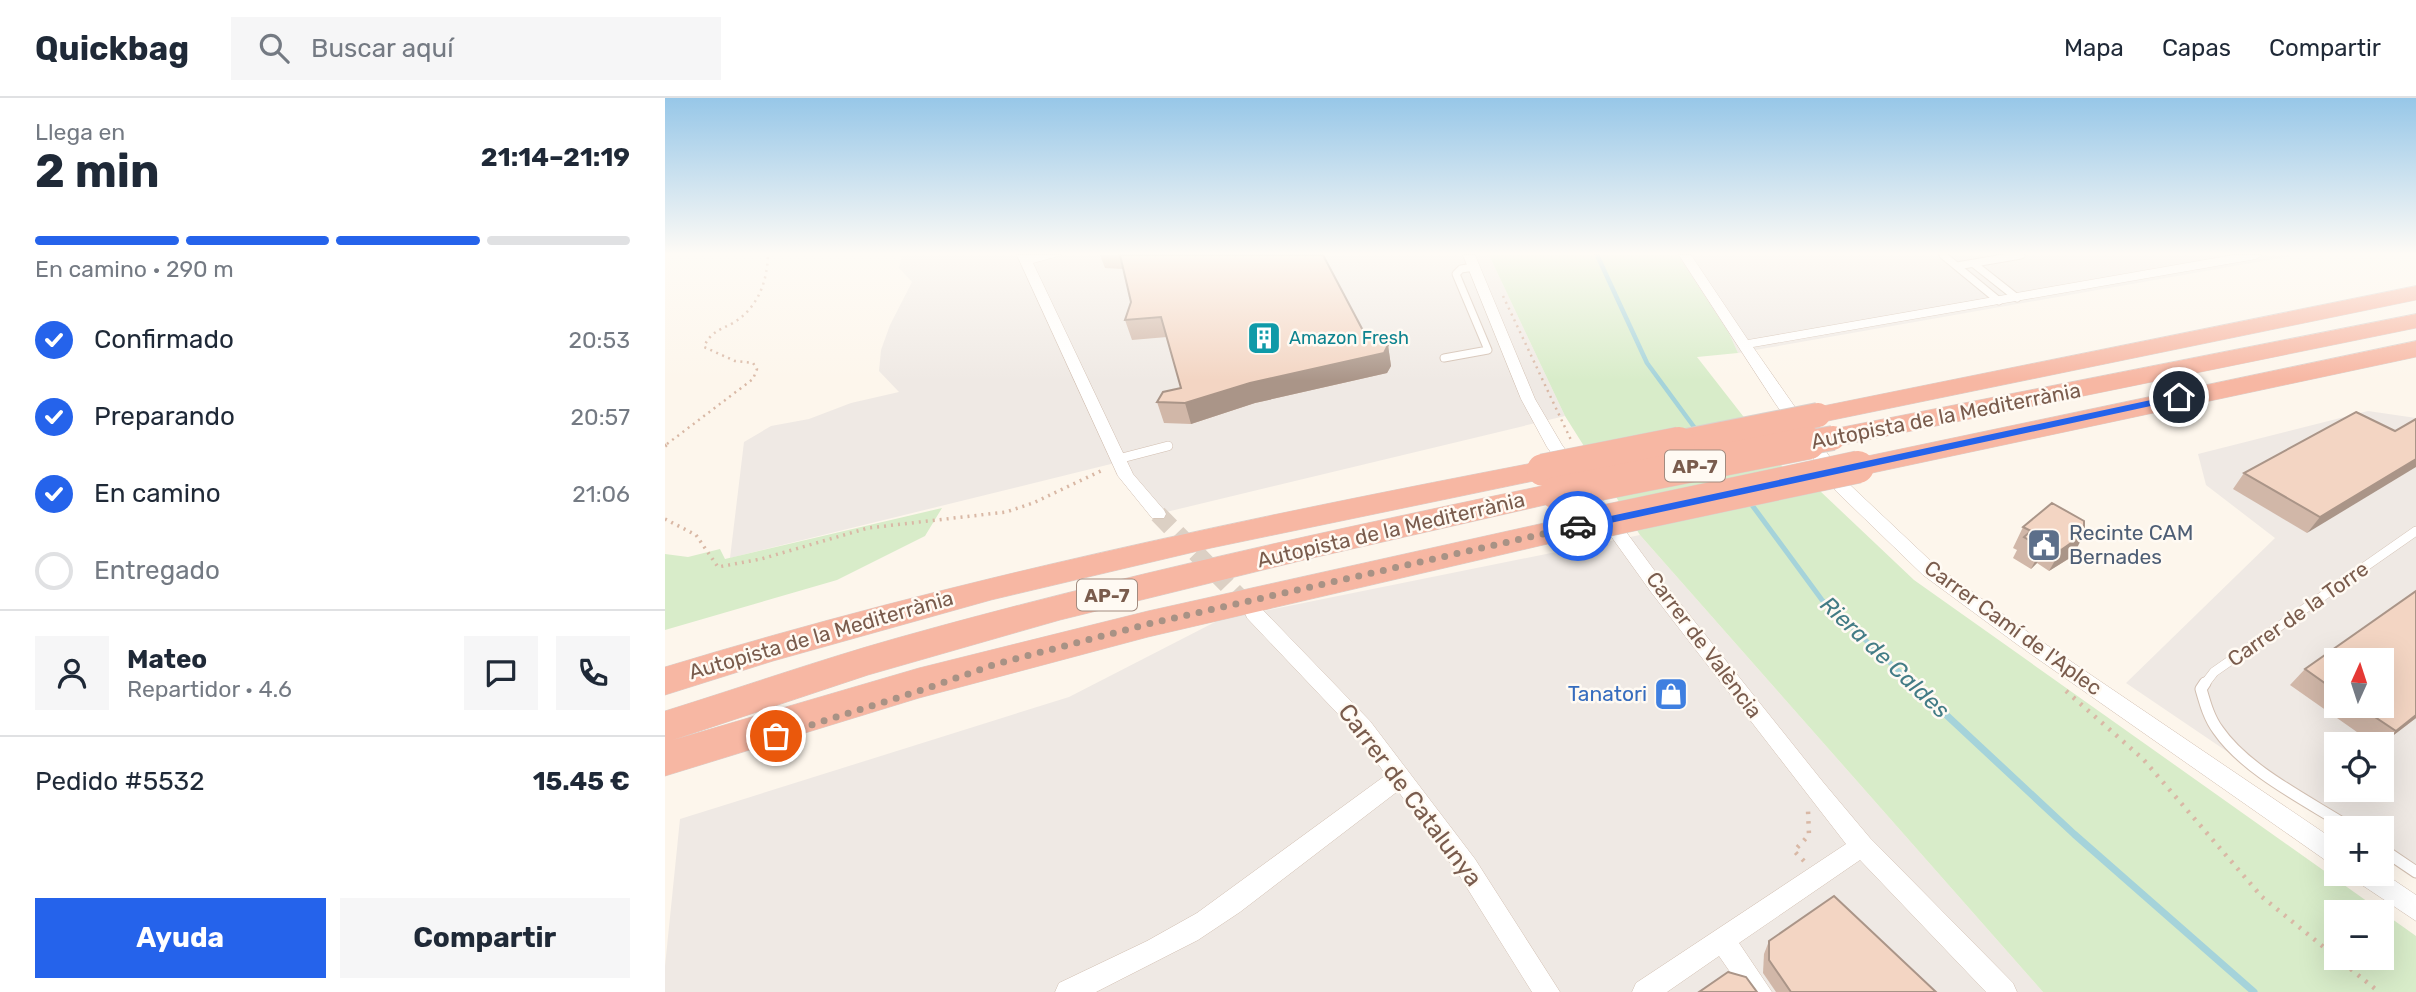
<!DOCTYPE html>
<html lang="es">
<meta charset="utf-8">
<style>
:root{--surface:#fff;--page:#f6f6f7;--text:#1f2937;--muted:#747a83;--line:#e0e1e3;--accent:#2563eb}
body{margin:0;font-family:Rubik,sans-serif;background:var(--page);color:var(--text);height:100vh;display:flex;flex-direction:column;font-size:26px;white-space:nowrap}
*{box-sizing:border-box;margin:0}
p{font-size:23px;color:var(--muted)}
.icon{flex:none;width:38px;height:38px;fill:none;stroke:currentColor;stroke-width:2;stroke-linecap:round;stroke-linejoin:round}
.map{position:relative;flex:1;overflow:hidden}
.panel{display:flex;flex-direction:column;background:var(--surface);width:665px}
.panel>*{flex:none}
.needle{width:46px;rotate:3deg}
.buttons{position:absolute;left:1659px;top:550px;display:grid;gap:14px}
.buttons a{display:grid;place-items:center;width:70px;height:70px;border-radius:0px;background:var(--surface);box-shadow:0 7px 28px #0002;font-size:35px}
.pin{position:absolute;display:grid;place-items:center;width:60px;height:60px;color:#fff;margin:-30px;border:4px solid #fff;border-radius:50%;box-shadow:0 2px 7px #0007}
.courier{position:absolute;display:grid;place-items:center;width:70px;height:70px;margin:-35px;border:5px solid #2563eb;border-radius:50%;background:#fff;color:#222;box-shadow:0 2px 9px #0007}
.overview em{font-style:normal;font-weight:700}
.overview div{display:flex;flex-direction:column-reverse}
.overview{display:flex;align-items:center;justify-content:space-between;height:119px;padding:0 35px}
h1{font-size:46px;font-weight:700;line-height:52px}
.bar{display:grid;grid-template-columns:repeat(4,1fr);gap:10px 7px;align-content:center;height:84px;padding:0 35px}
.bar i{height:9px;border-radius:5px;background:var(--line)}
.bar .selected{background:var(--accent)}
.bar p{grid-column:span 4}
.line{display:flex;align-items:center;gap:18px;padding:0 35px;border-top:2px solid var(--line)}
.line div{flex:1}
.round{display:grid;place-items:center;flex:none;width:74px;height:74px;border-radius:0px;background:var(--page)}
ol{padding:0 35px;list-style:none}
li{display:flex;align-items:center;gap:21px;height:77px}
li p{margin-inline-start:auto}
li .icon{padding:7px;border-radius:50%;background:var(--accent);color:#fff;stroke-width:4}
li:last-child{color:var(--muted)}
li i{width:38px;height:38px;border:4px solid var(--line);border-radius:50%}
.primary-button{display:flex;gap:14px;margin-top:auto;padding:14px 35px}
.primary-button a{flex:1;height:80px;border-radius:0px;background:var(--accent);color:#fff;font-size:28px;font-weight:700;line-height:80px;text-align:center}
.primary-button a+a{background:var(--page);color:var(--text)}
header{display:flex;align-items:center;gap:42px;box-sizing:border-box;height:98px;padding:0 35px;background:var(--surface);border-bottom:2px solid var(--line)}
header strong{font-size:33px}
nav{display:flex;gap:38px;margin-inline-start:auto;font-size:24px}
.search{width:490px;height:63px;background:var(--page);display:flex;align-items:center;gap:18px;box-sizing:border-box;padding:0 24px;border-radius:0px;color:var(--muted);font-size:26px}
main{display:flex;flex:1;min-height:0}
.map>svg:first-child{display:block}
</style>
<header>
<strong>Quickbag</strong>
<div class="search"><svg class="icon" aria-label="search" viewBox="0 0 24 24"><circle cx="10" cy="10" r="6"/><path d="M15 15l6 6"/></svg>Buscar aquí</div>
<nav><a>Mapa</a><a>Capas</a><a>Compartir</a></nav>
</header>
<main>
<section class="panel">
<div class="overview"><div><h1>2 min</h1><p>Llega en</p></div><em>21:14–21:19</em></div>
<div class="bar"><i class="selected"></i><i class="selected"></i><i class="selected"></i><i></i><p>En camino · 290 m</p></div>
<ol>
<li><svg class="icon" aria-label="check" viewBox="0 0 24 24"><path d="M5 12l5 5 9-10"/></svg>Confirmado<p>20:53</p></li>
<li><svg class="icon" aria-label="check" viewBox="0 0 24 24"><path d="M5 12l5 5 9-10"/></svg>Preparando<p>20:57</p></li>
<li><svg class="icon" aria-label="check" viewBox="0 0 24 24"><path d="M5 12l5 5 9-10"/></svg>En camino<p>21:06</p></li>
<li><i></i>Entregado</li>
</ol>
<div class="line" style="height:126px"><a class="round"><svg class="icon" aria-label="person" viewBox="0 0 24 24"><circle cx="12" cy="8" r="4"/><path d="M4 21q1-7 8-7t8 7"/></svg></a><div><b>Mateo</b><p>Repartidor · 4.6</p></div><a class="round"><svg class="icon" aria-label="chat" viewBox="0 0 24 24"><path d="M4 5h16v11H9l-5 4z"/></svg></a><a class="round"><svg class="icon" aria-label="phone" viewBox="0 0 24 24"><path d="M5 4h4l2 5-3 2q2 4 5 5l2-3 5 2v4C11 20 4 13 5 4z"/></svg></a></div>
<div class="line" style="height:91px"><div>Pedido #5532</div><b>15.45 €</b></div>
<div class="primary-button"><a>Ayuda</a><a>Compartir</a></div>
</section>
<div class="map">
<svg width="1751" height="894" viewBox="0 0 1751 894">
<rect width="100%" height="100%" fill="#fdf6ec"/>
<g fill="#efe9e4" fill-rule="evenodd">
<path d="M237 157H824L900 318 493 416 454 364 65 460 79 344 106 328 144 321 186 305 234 294 214 273 216 252 225 227 247 184 234 170Z"/>
<path d="M1013 157H1632L1073 255 1064 235Z"/>
<path d="M1703 313 1751 320V781L1717 758V730H1675L1461 585 1610 440 1541 387 1533 356ZM1671 562H1717V607H1671ZM1671 646H1717V691H1671Z"/>
<path d="M975 437 1378 894H0V868L15 721 404 599 554 522Z"/>
</g>
<g fill="#d8ecc9" fill-rule="evenodd">
<path d="M824 157H1013L1064 235 1073 255 1032 259 1138 395 1155 393 1249 482 1751 838V894H1378L975 437 900 318ZM1671 814H1717V859H1671Z"/>
<path d="M277 410 260 438 172 482 0 532V456L23 459 55 451 60 461Z"/>
</g>
<g fill="none" stroke-linecap="round" stroke-linejoin="round">
<path stroke="#a5d3da" stroke-width="4.5" d="M932 157 982 265 1032 333"/>
<path stroke="#a5d3da" stroke-width="5" d="M1084 403 1157 502 1249 587"/>
<path stroke="#a5d3da" stroke-width="7" d="M1247 585 1409 736 1589 894"/>
<path stroke="#dcd0c4" stroke-width="18" stroke-dasharray="18 9" stroke-linecap="butt" d="M493 416 585 510"/>
<g stroke="#d1beb0" stroke-width="9">
<g id="lane-far2">
<path d="M1278 157 1334 203"/>
<path d="M1309 166 1352 200"/>
<path d="M1292 168 1356 157"/>
<path d="M779 260 823 252 791 176 796 171 809 169"/>
</g>
</g>
<g stroke="#d1beb0" stroke-width="10">
<g id="lane-far1">
<path d="M453 361 503 348"/>
<path d="M1539 587 1549 574 1751 433"/>
</g>
</g>
<g stroke="#d1beb0" stroke-width="13">
<g id="lane">
<path d="M1540 585 1536 591C1540 605 1544 620 1553 632 1581 673 1643 703 1685 730"/>
<path d="M1717 751 1751 774"/>
</g>
</g>
<g stroke="#d1beb0" stroke-width="1">
<g id="street">
<path d="M352 157H397L368 165 468 376 499 412 501 416 499 420H487L453 378Z"/>
<path d="M798 157H810L870 301 897 347 998 484 1158 684 1205 740 1348 885 1352 894H1321L1195 762 1074 845 1107 894H1079L1054 858 1002 894H967L971 885 1181 746 986 494 882 349 856 301Z"/>
<path d="M1014 157H1026L1083 242 1568 157H1597L1591 161 1088 249 1183 385 1270 467 1367 537 1671 743V767L1663 764 1353 547 1258 477 1171 393 1110 305Z"/>
<path d="M589 508 596 510 705 623 810 761 895 894H867L794 777 733 693 575 814 533 842 431 894H390L394 885 482 843 532 815 721 677 691 635 582 520 580 515 582 510Z"/>
<path d="M1717 774 1751 797V823L1691 783 1687 775Z"/>
</g>
</g>
<g stroke="#dad1cd" stroke-width="1">
<g id="highway">
<path d="M1751 188V202L1153 325 1143 323 1139 317 1143 311 1153 309Z"/>
<path d="M1751 216V230L1168 349 1158 346 1154 340 1158 334 1168 331Z"/>
<path d="M1751 243V259L1193 378 1183 376 1179 369 1183 362 1193 360Z"/>
<path d="M878 363 888 365 893 372 888 379 546 450 326 502 108 563 0 597V569C289 481 582 420 878 363Z"/>
<path d="M891 385 902 388 906 395 902 402 643 461 395 522 203 577 8 642 254 570 483 513 906 419 917 422 921 430 917 438 483 539 254 600 0 678V613C77 589 154 562 232 540 449 479 670 431 891 385Z"/>
</g>
</g>
<g stroke="#d9b8a5" stroke-width="2.5" stroke-dasharray="2 4.5" stroke-linecap="butt">
<path d="M838 198 906 342"/>
<path d="M2 346 88 281 92 271 88 265 70 263 39 249C45 234 55 232 68 225 93 210 102 184 103 157"/>
</g>
<g stroke="#d9b8a5" stroke-width="3.5" stroke-dasharray="2 5" stroke-linecap="butt">
<path d="M0 348 4 345"/>
<path d="M0 421 31 437 53 469 96 461 203 430 341 414 368 405 440 371"/>
</g>
<g stroke="#d9b8a5" stroke-width="4.5" stroke-dasharray="2.5 7" stroke-linecap="butt">
<path d="M1401 593 1478 661 1597 799 1714 894"/>
<path d="M1139 763 1129 753 1144 737 1143 712"/>
</g>
<use href="#lane-far2" stroke="#fff" stroke-width="7"/>
<use href="#lane-far1" stroke="#fff" stroke-width="9"/>
<use href="#lane" stroke="#fff" stroke-width="11"/>
<use href="#street" fill="#fff" fill-rule="evenodd"/>
<use href="#highway" fill="#f7b7a3" fill-rule="evenodd"/>
<g stroke="#dad1cd" stroke-width="26" stroke-linecap="butt">
<g id="highway-bridge-far1">
<path d="M1006 346 1153 317"/>
<path d="M1135 346 1168 340"/>
</g>
</g>
<g stroke="#dad1cd" stroke-width="33" stroke-linecap="butt">
<g id="highway-bridge">
<path d="M878 372 1014 345"/>
<path d="M891 395 1144 345"/>
<path d="M906 430 1193 369"/>
</g>
</g>
<use href="#highway-bridge-far1" stroke="#f7b7a3" stroke-width="24"/>
<use href="#highway-bridge" stroke="#f7b7a3" stroke-width="32"/>
</g>
<g fill="#d1b7a8" fill-rule="evenodd">
<path d="M435 157H658L703 242 723 247 726 268 722 275 590 305 526 326 499 325 492 304 516 290 502 239 467 242 460 222 466 204 458 171 440 170Z"/>
<path d="M1730 333 1642 435 1568 391 1579 375Z"/>
<path d="M1358 429 1408 458 1384 473 1372 465 1366 471 1348 460 1352 452 1348 450Z"/>
<path d="M1751 493V620L1717 646H1709L1625 587 1640 571ZM1671 562H1717V607H1671Z"/>
<path d="M1104 843 1271 894H1111L1098 875 1099 856Z"/>
</g>
<g fill="#aa9588">
<path d="M723 247 726 268 722 275 590 305 526 326 520 305 585 285Z"/>
<path d="M1751 361V369L1642 435 1655 419Z"/>
<path d="M1419 436 1408 458 1384 473 1396 452Z"/>
<path d="M1383 444 1372 465 1366 471 1377 450Z"/>
<path d="M1751 617V620L1717 646 1731 633Z"/>
</g>
<g fill="#f3d5c3" stroke="#aa9588" stroke-width="2">
<path d="M455 157H658L703 242 715 239 723 247 719 255 585 285 520 305 492 304 498 294 516 290 496 219 460 222 466 204Z"/>
<path d="M1691 314 1730 333 1751 321V361L1655 419 1579 375Z"/>
<path d="M1387 405 1419 423V436L1396 452 1383 444 1377 450 1359 439 1366 433 1358 429Z"/>
<path d="M1751 493V617L1731 633 1692 607H1717V562H1671V593L1640 571Z"/>
<path d="M1169 798 1271 894H1126L1104 862V843Z"/>
<path d="M1063 874 1081 879 1092 894H1034Z"/>
</g>
<linearGradient id="sky" x2="0" y2="1"><stop stop-color="#97c7e8"/><stop offset="0.55" stop-color="#fefbf6"/><stop offset="1" stop-color="#fefbf6" stop-opacity="0"/></linearGradient>
<rect width="1751" height="283" fill="url(#sky)"/>
<path fill="#2563eb" d="M1514 296 1519 299 1518 301 913 432 908 428 913 425Z"/>
<g fill="none" stroke-linecap="round" stroke-linejoin="round">
<path stroke="#a89285" stroke-width="7" stroke-dasharray="0 12.6" d="M111 638 257 592 331 566 483 526 913 428"/>
</g>
<defs>
<g id="building-square" transform="scale(1.75)"><rect x="-9" y="-9" width="18" height="18" rx="4" fill="#0f9aa8" stroke="#fffaf3"/><path d="M-4-6H4V6H1V3H-1V6H-4ZM-2.5-4.3h1.7v1.8h-1.7ZM.8-4.3h1.7v1.8H.8ZM-2.5-1h1.7V.8h-1.7ZM.8-1h1.7V.8H.8Z" fill="#fff"/></g>
<g id="civic-square" transform="scale(1.75)"><rect x="-9" y="-9" width="18" height="18" rx="4" fill="#5c6f8a" stroke="#fffaf3"/><path d="M-.6-6.5H3V-4.5H.6V-3L4-1V1h2V6H-6V1h2V-1L-.6-3ZM-1.2 2.5V6h2.4V2.5Z" fill="#fff"/></g>
<g id="shop-square" transform="scale(1.75)"><rect x="-9" y="-9" width="18" height="18" rx="4" fill="#3f7fe0" stroke="#fffaf3"/><path d="M-5-2.5h2.3a2.7 3.5 0 0 1 5.4 0H5L5.5 6h-11ZM-1.5-2.5h3a1.5 2.3 0 0 0-3 0Z" fill="#fff"/></g>
</defs>
<g fill-rule="evenodd">
<use href="#building-square" x="599" y="240"/>
<use href="#civic-square" x="1379" y="447"/>
<use href="#shop-square" x="1006" y="596"/>
</g>
<g text-anchor="middle" stroke-width="5" stroke-linejoin="round" paint-order="stroke">
<g font-size="18" fill="#0d838f" stroke="#fffaf3" text-anchor="start">
<text x="624" y="246">Amazon Fresh</text>
</g>
<g fill="#fffaf3" stroke="#a28b7f" stroke-width="2">
<rect x="1000" y="352.5" width="60" height="31" rx="5"/>
<rect x="412" y="481.5" width="60" height="31" rx="5"/>
</g>
<g font-size="19" font-weight="bold" fill="#7a5c4d">
<text x="1030" y="375">AP-7</text>
<text x="442" y="504">AP-7</text>
</g>
<g font-size="21" fill="#7a5c4d" stroke="#fffaf3">
<text transform="translate(1281 318) rotate(-11)" y="7">Autopista de la Mediterrània</text>
<text transform="translate(726 432) rotate(-13)" y="7">Autopista de la Mediterrània</text>
<text transform="translate(1633 516) rotate(-35)" y="7">Carrer de la Torre</text>
<text transform="translate(1348 530) rotate(36)" y="7">Carrer Camí de l'Aplec</text>
<text transform="translate(156 537) rotate(-16)" y="7">Autopista de la Mediterrània</text>
<text transform="translate(1039 547) rotate(53)" y="7">Carrer de València</text>
</g>
<g font-size="21" fill="#4e5e75" stroke="#fffaf3" text-anchor="start">
<text x="1404" y="442">Recinte CAM<tspan x="1404" dy="24">Bernades</tspan></text>
</g>
<g font-size="21" fill="#366cbe" stroke="#fffaf3" text-anchor="end">
<text x="982" y="603">Tanatori</text>
</g>
<g font-size="23" font-style="italic" fill="#437c86" stroke="#fffaf3">
<text transform="translate(1220 559) rotate(43)" y="8">Riera de Caldes</text>
</g>
<g font-size="24" fill="#7a5c4d" stroke="#fffaf3">
<text transform="translate(745 697) rotate(53)" y="8">Carrer de Catalunya</text>
</g>
</g>
</svg>
<div class="buttons">
<a><svg class="needle" viewBox="-14 -14 28 28"><path d="M0-13l5 13h-10z" fill="#e53935"/><path d="M0 13l5-13h-10z" fill="#747a83"/></svg></a>
<a><svg class="icon" aria-label="locate" viewBox="0 0 24 24"><circle cx="12" cy="12" r="6"/><path d="M12 2v4M12 18v4M2 12h4M18 12h4"/></svg></a>
<a>+</a>
<a>−</a>
</div>
<div class="pin" style="left:111px;top:638px;background:#ea580c"><svg class="icon" aria-label="bag" viewBox="0 0 24 24"><path d="M5 8h14l-1 12H6zM9 8a3 3 0 0 1 6 0"/></svg></div>
<div class="pin" style="left:1514px;top:299px;background:#1f2937"><svg class="icon" aria-label="home" viewBox="0 0 24 24"><path d="M3 11l9-7 9 7M6 9v11h12V9"/></svg></div>
<div class="courier" style="left:913px;top:428px"><svg class="icon" aria-label="car" viewBox="0 0 24 24"><path d="M5 17H2v-5l4-1 3-4h7l3 4 3 1v5h-3M9 17h6M6 11h13"/><circle cx="7" cy="17" r="2"/><circle cx="17" cy="17" r="2"/></svg></div>
</div>
</main>
